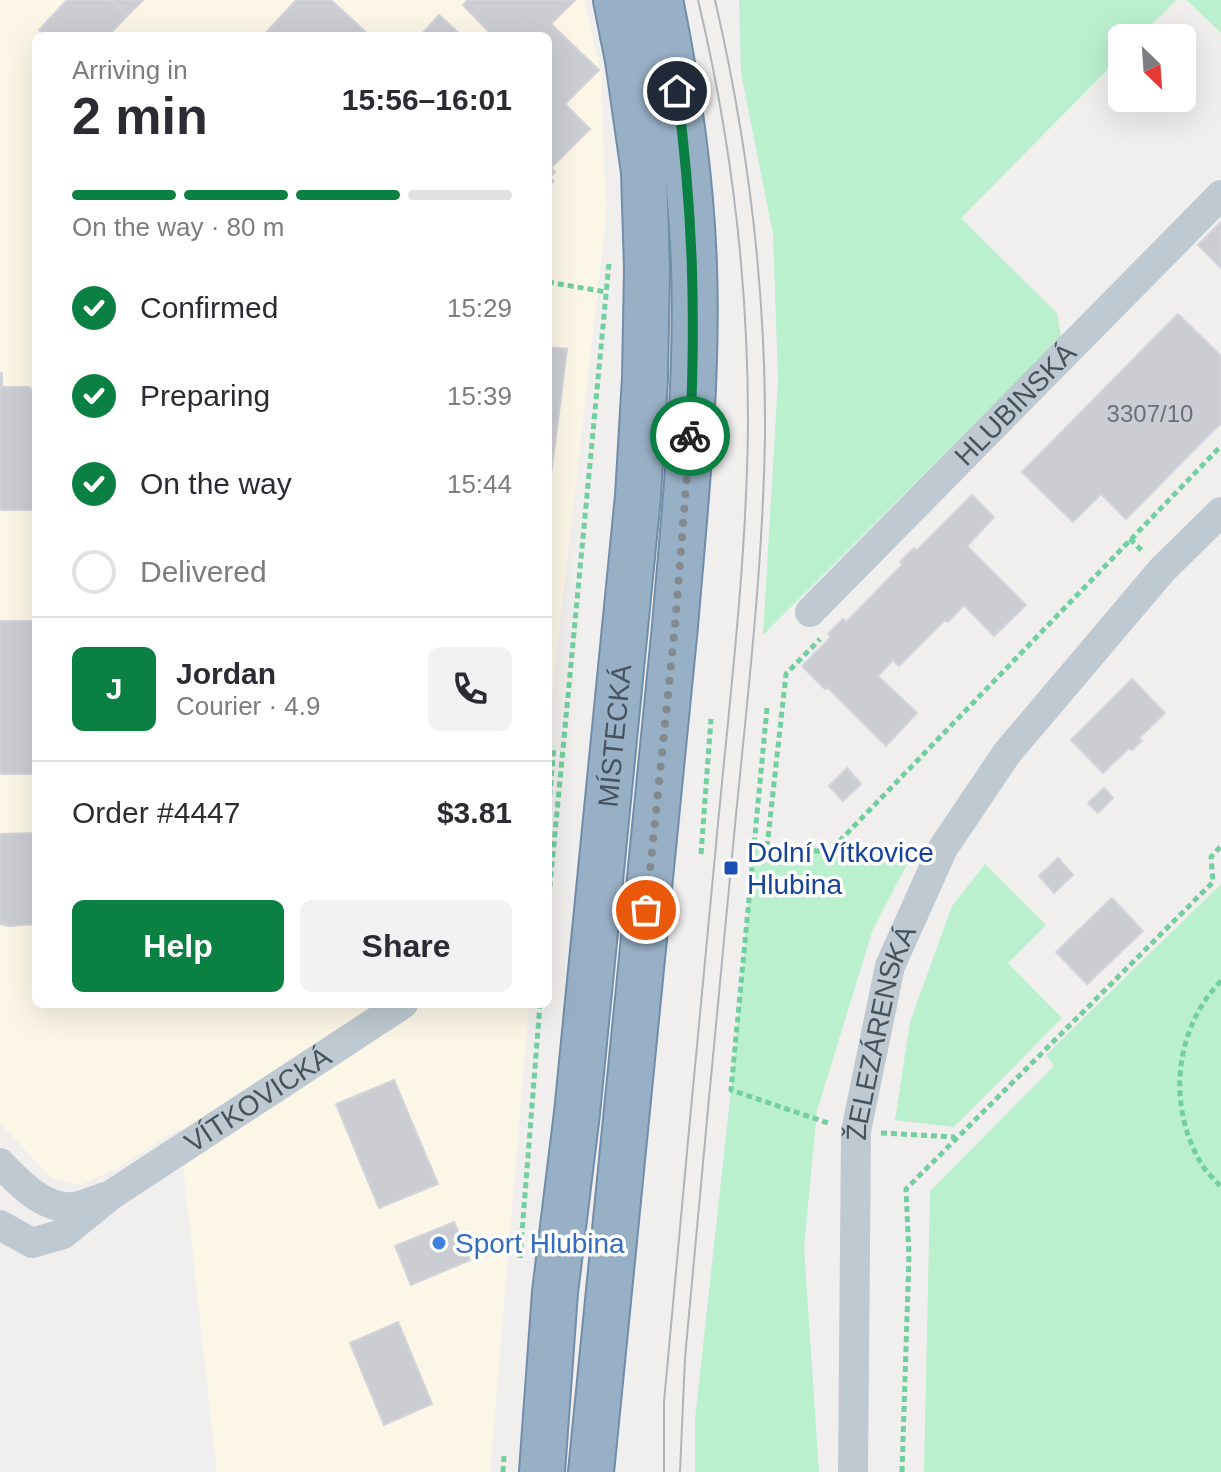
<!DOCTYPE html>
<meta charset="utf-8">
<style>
:root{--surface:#fff;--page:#f2f2f3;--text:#2b2b33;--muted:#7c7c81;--line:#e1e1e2;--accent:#0b8043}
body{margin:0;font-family:Arial,sans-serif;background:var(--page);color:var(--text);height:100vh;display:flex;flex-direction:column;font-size:30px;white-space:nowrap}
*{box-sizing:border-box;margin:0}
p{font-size:26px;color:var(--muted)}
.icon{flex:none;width:44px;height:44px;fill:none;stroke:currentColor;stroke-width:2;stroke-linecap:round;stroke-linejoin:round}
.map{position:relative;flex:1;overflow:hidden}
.panel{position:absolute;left:32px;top:32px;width:520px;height:976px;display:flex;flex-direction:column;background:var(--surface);border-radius:12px;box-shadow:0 8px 32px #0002}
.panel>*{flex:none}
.needle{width:52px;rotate:155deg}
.controls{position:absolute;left:1108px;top:24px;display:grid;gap:16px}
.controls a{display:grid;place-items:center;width:88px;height:88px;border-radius:12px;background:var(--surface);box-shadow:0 8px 32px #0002;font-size:40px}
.pin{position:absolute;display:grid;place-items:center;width:68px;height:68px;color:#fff;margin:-34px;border:4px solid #fff;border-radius:50%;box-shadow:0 2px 8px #0007}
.courier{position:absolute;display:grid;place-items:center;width:80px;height:80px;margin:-40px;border:6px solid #0b8043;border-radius:50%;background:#fff;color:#222;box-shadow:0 2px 10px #0007}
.headline em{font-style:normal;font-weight:600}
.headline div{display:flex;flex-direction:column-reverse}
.headline{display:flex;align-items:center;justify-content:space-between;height:136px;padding:0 40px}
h1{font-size:52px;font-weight:600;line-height:60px}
.bar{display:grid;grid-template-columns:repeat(4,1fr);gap:12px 8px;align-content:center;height:96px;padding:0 40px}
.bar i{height:10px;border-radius:6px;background:var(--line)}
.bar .on{background:var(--accent)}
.bar p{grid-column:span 4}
.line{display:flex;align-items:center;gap:20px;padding:0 40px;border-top:2px solid var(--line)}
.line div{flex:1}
.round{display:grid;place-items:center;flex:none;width:84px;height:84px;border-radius:12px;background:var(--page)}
ol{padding:0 40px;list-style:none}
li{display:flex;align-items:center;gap:24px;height:88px}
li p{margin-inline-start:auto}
li .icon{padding:8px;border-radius:50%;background:var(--accent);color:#fff;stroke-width:4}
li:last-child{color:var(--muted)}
li i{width:44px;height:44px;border:4px solid var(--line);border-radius:50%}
.button{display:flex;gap:16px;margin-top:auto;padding:16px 40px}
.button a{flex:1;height:92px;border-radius:12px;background:var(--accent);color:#fff;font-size:32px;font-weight:600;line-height:92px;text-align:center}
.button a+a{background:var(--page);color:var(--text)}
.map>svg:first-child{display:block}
</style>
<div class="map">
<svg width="1221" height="1472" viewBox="0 0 1221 1472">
<rect width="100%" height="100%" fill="#f1eeee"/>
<path fill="#fcf6e7" d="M0 0H584L601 71 606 218 548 731V36H36V1004H529L490 1472H217L179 1129 116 1169 80 1185 51 1178 0 1123Z"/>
<g fill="#bbf0ce">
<path d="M739 0H1176L1139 38H1122V55L961 218 1057 313 1061 337 763 635 778 380 773 234 741 73Z"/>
<path d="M1187 0H1221V33Z"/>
<path d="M754 846 829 852 914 851 873 929 817 1111 804 1247 819 1472H695V1419L731 1090Z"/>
<path d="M985 864 1046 925 1008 963 1062 1018 954 1127 895 1120 910 1022 952 906Z"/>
<path d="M1221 884V1472H924L930 1191 1054 1066 1046 1055Z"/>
</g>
<g fill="#cbcdd3" stroke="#d2d4da" stroke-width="2">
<path d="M67 0H111L127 16 108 36H45L39 30Z"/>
<path d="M111 0H143L127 16Z"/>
<path d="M296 0H331L370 36H263Z"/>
<path d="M468 0H575L551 24 599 70 565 104 590 129 551 168 555 172 550 177 554 181 548 187V36H493L463 5Z"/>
<path d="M439 15 462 36H420Z"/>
<path d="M1221 222V268L1198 245Z"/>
<path d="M1178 314 1221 356V423L1126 519 1101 494 1073 522 1022 472Z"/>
<path d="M548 347 567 349 555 444 548 443Z"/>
<path d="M0 373H2V387H29L36 394V510H0Z"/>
<path d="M548 443 555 444 548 497Z"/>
<path d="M972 495 994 517 967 546 1026 605 994 636 964 605 948 622 945 620 899 666 893 660 878 676 917 713 886 746 827 687 825 689 802 666 831 637 828 634 843 619 846 622 902 565 900 562 914 548 917 550Z"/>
<rect x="0" y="621" width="36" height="153"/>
<path d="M1132 679 1165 713 1139 738 1142 741 1132 750 1129 748 1103 773 1071 740Z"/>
<path d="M847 768 861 784 843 801 829 786Z"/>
<path d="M1104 788 1113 798 1098 813 1088 803Z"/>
<path d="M36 833V924L9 926 0 924V834Z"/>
<path d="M1058 858 1073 875 1054 893 1039 876Z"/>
<path d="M1112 898 1143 931 1087 984 1056 952Z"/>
<path d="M394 1080 438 1184 379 1208 336 1104Z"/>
<path d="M454 1222 470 1260 411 1285 395 1246Z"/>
<path d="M398 1322 432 1404 384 1425 350 1343Z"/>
</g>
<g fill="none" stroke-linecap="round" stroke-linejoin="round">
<g stroke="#708daa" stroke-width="48">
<g id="trunk">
<path id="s4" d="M542 1472 555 1292 577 1113 638 496 645 378 647 269 644 172 628 60 616 0"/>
<path d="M591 1472 675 626C685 506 698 386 694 266 691 177 678 88 660 0"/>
</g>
</g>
<g stroke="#72cf9f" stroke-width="5" stroke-dasharray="6 4" stroke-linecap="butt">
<path d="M548 282 606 292"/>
<path d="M1130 539 1144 553"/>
<path d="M767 708 731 1090 828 1123"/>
<path d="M548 816 554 746"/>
<path d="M754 846 829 852 1221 446"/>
<path d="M767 847 786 674 820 639"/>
<path d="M701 854 711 719"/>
<path d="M548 907 609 263"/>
<path d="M1221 981C1174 1029 1167 1106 1201 1163 1206 1172 1215 1180 1221 1187"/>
<path d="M881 1133 955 1137"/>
<path d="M520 1258 540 1004"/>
<path d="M503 1472 504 1456"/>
<path d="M902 1472 909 1255 906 1189 1213 882 1211 857 1221 846"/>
</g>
<g stroke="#bec9d1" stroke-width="30">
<path id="s1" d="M810 612 1221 195"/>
<path d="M0 1163C18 1182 45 1211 75 1207 85 1205 96 1200 105 1197"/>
<path id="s2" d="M0 1225 32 1243 63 1234 111 1195 403 1004"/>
<path id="s3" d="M853 1472 856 1131 890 966 943 848 1007 753 1162 570 1221 512"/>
</g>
<use href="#trunk" stroke="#98b0c6" stroke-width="44"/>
<g stroke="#b0b4b9" stroke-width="2">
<path d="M664 1472V1402C681 1216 698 1031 716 845 729 704 747 563 748 421 748 279 731 138 698 0"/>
<path d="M680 1472 685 1358C701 1187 716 1017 733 846 746 709 763 572 765 435 766 288 748 143 715 0"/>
</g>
</g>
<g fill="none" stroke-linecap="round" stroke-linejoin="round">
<path stroke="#82898f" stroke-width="8" stroke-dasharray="0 14.4" d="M646 910 675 626 690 436"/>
<path stroke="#0b8043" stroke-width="10" d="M677 91C693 209 696 317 690 436"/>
</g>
<rect fill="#1a4fb4" stroke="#fff" stroke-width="3" x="723" y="860" width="16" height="16" rx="4"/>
<circle fill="#3f7fe0" stroke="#fff" stroke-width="3" cx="439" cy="1243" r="8"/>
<g text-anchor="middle" stroke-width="7" stroke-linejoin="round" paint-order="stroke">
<g font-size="24" fill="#67717a">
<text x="1150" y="422">3307/10</text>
</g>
<g font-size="28" fill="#46525c" stroke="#fff">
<text dy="10" stroke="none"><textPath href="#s1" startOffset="292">HLUBINSKÁ</textPath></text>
<text dy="10" stroke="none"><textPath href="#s4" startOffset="740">MÍSTECKÁ</textPath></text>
<text dy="10" stroke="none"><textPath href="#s3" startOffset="442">ŽELEZÁRENSKÁ</textPath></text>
<text dy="10" stroke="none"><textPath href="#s2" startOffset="306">VÍTKOVICKÁ</textPath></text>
</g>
<g font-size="28" fill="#164399" stroke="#fff" text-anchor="start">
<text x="747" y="862">Dolní Vítkovice<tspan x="747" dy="32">Hlubina</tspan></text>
</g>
<g font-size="28" fill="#366cbe" stroke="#fff" text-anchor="start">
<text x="455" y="1253">Sport Hlubina</text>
</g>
</g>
</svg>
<div class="controls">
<a><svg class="needle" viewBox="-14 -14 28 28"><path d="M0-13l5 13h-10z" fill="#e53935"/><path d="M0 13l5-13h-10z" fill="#7c7c81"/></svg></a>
</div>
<div class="pin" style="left:646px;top:910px;background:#ea580c"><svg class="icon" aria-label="bag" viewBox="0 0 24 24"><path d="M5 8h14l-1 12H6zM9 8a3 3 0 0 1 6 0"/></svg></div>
<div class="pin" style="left:677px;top:91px;background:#1f2937"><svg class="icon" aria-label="home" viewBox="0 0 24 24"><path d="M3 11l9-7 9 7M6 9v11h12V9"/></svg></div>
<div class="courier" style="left:690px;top:436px"><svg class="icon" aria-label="bike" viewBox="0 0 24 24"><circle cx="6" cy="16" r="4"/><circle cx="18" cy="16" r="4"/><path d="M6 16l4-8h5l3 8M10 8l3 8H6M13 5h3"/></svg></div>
<section class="panel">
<div class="headline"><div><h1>2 min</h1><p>Arriving in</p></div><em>15:56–16:01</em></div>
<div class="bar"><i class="on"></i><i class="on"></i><i class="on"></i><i></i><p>On the way · 80 m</p></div>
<ol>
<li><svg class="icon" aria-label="check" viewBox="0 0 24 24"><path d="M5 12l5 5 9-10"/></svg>Confirmed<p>15:29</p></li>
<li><svg class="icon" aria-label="check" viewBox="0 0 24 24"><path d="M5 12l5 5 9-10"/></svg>Preparing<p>15:39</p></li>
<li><svg class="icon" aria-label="check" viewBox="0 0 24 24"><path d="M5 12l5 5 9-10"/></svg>On the way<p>15:44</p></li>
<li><i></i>Delivered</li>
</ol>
<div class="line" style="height:144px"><b class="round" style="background:var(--accent);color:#fff">J</b><div><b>Jordan</b><p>Courier · 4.9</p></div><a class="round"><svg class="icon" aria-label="phone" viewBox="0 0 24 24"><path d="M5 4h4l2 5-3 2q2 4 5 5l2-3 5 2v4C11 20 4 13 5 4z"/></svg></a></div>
<div class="line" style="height:104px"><div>Order #4447</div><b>$3.81</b></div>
<div class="button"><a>Help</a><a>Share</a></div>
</section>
</div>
